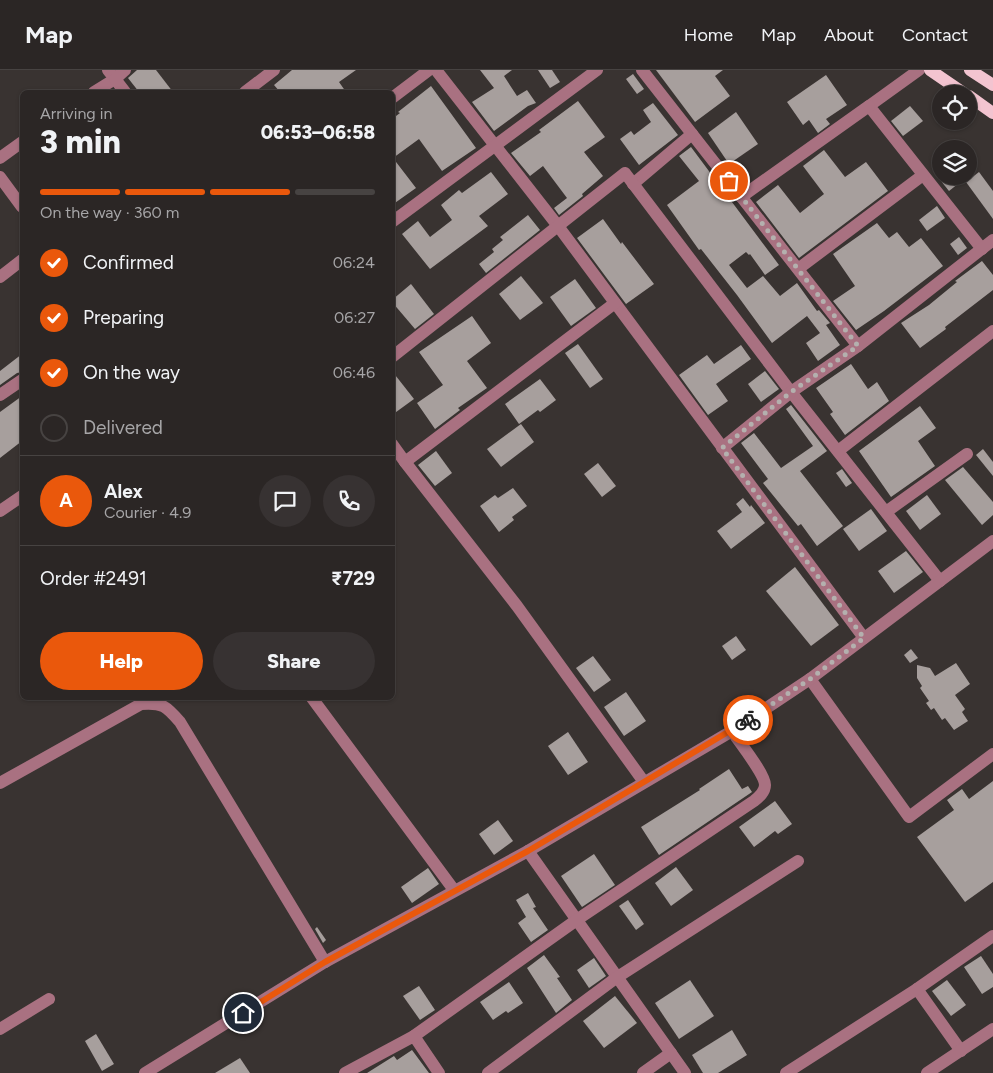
<!DOCTYPE html>
<meta charset="utf-8">
<style>
:root{--surface:#2b2625;--page:#373232;--text:#f1f3f6;--muted:#a6a5a7;--line:#474342;--accent:#ea580c}
body{margin:0;font-family:Figtree,sans-serif;background:var(--page);color:var(--text);height:100vh;display:flex;flex-direction:column;font-size:19px;white-space:nowrap}
*{box-sizing:border-box;margin:0}
p{font-size:16px;color:var(--muted)}
.icon{flex:none;width:28px;height:28px;fill:none;stroke:currentColor;stroke-width:2;stroke-linecap:round;stroke-linejoin:round}
.map{position:relative;flex:1;overflow:hidden}
.details{position:absolute;left:20px;top:20px;width:375px;height:610px;display:flex;flex-direction:column;background:var(--surface);border-radius:8px;box-shadow:0 1px 4px #0004,0 0 0 1px var(--line)}
.details>*{flex:none}
.buttons{position:absolute;left:932px;top:15px;display:grid;gap:10px}
.buttons a{display:grid;place-items:center;width:45px;height:45px;border-radius:50%;background:var(--surface);box-shadow:0 1px 4px #0004,0 0 0 1px var(--line);font-size:25px}
.pin{position:absolute;display:grid;place-items:center;width:42px;height:42px;color:#fff;margin:-21px;border:2px solid #fff;border-radius:50%;box-shadow:0 1px 5px #0007}
.courier{position:absolute;display:grid;place-items:center;width:50px;height:50px;margin:-25px;border:4px solid #ea580c;border-radius:50%;background:#fff;color:#222;box-shadow:0 1px 6px #0007}
.summary em{font-style:normal;font-weight:800}
.summary div{display:flex;flex-direction:column-reverse}
.summary{display:flex;align-items:center;justify-content:space-between;height:85px;padding:0 20px}
h1{font-size:32px;font-weight:800;line-height:38px}
.bar{display:grid;grid-template-columns:repeat(4,1fr);gap:8px 5px;align-content:center;height:60px;padding:0 20px}
.bar i{height:6px;border-radius:4px;background:var(--line)}
.bar .active{background:var(--accent)}
.bar p{grid-column:span 4}
.line{display:flex;align-items:center;gap:12px;padding:0 20px;border-top:1px solid var(--line)}
.line div{flex:1}
.round{display:grid;place-items:center;flex:none;width:52px;height:52px;border-radius:26px;background:var(--page)}
ol{padding:0 20px;list-style:none}
li{display:flex;align-items:center;gap:15px;height:55px}
li p{margin-inline-start:auto}
li .icon{padding:5px;border-radius:50%;background:var(--accent);color:#fff;stroke-width:4}
li:last-child{color:var(--muted)}
li i{width:28px;height:28px;border:2px solid var(--line);border-radius:50%}
.primary-button{display:flex;gap:10px;margin-top:auto;padding:10px 20px}
.primary-button a{flex:1;height:58px;border-radius:30px;background:var(--accent);color:#fff;font-size:20px;font-weight:800;line-height:58px;text-align:center}
.primary-button a+a{background:var(--page);color:var(--text)}
header{display:flex;align-items:center;gap:30px;box-sizing:border-box;height:70px;padding:0 25px;background:var(--surface);border-bottom:1px solid var(--line)}
header strong{font-size:24px}
nav{display:flex;gap:28px;margin-inline-start:auto;font-size:18px}
.map>svg:first-child{display:block}
</style>
<header>
<strong>Map</strong>
<nav><a>Home</a><a>Map</a><a>About</a><a>Contact</a></nav>
</header>
<div class="map">
<svg width="993" height="1003" viewBox="0 0 993 1003">
<rect width="100%" height="100%" fill="#393331"/>
<g fill="#a79f9d">
<path d="M137 0H156L173 22H139L128 8Z"/>
<path d="M292 0H356L339 12 346 22H280L274 15Z"/>
<path d="M480 0H512L504 6 517 26 527 20 536 33 528 36 494 61 472 32 494 18Z"/>
<path d="M538 0H552L560 12 550 18Z"/>
<path d="M656 0H723L715 6 730 26 695 52Z"/>
<path d="M633 4 644 19 637 24 626 9Z"/>
<path d="M826 5 847 35 826 49 830 54 818 63 809 50 803 55 787 32Z"/>
<path d="M431 16 476 78 442 101 419 69 393 88 416 118 392 135V49L400 43 398 42Z"/>
<path d="M578 31 605 67 584 82 603 106 582 124 583 126 559 145 554 138 567 128 543 96 530 106 511 83 541 62 539 60Z"/>
<path d="M653 33 678 65 639 95 620 69 631 61 634 65 651 52 643 40Z"/>
<path d="M910 36 923 51 903 66 891 51Z"/>
<path d="M736 42 758 74 729 94 708 63Z"/>
<path d="M691 77 779 195 765 205 750 184 749 185 746 182 729 195 747 218 763 206 780 226 797 213 817 241 819 240 830 253 826 255 840 275 818 291 806 273 820 263 807 246 772 273 737 225 701 179 699 180 667 135 699 111 679 86Z"/>
<path d="M824 80 845 107 866 92 888 121 799 188 756 132 778 115 800 143 824 124 803 96Z"/>
<path d="M491 102 508 124 479 146 488 156 430 199 402 164 418 151 430 167 452 150 441 135 459 120 462 123Z"/>
<path d="M979 102 993 121V149L966 112Z"/>
<path d="M937 106H968L949 121Z"/>
<path d="M937 136 945 148 927 161 919 150Z"/>
<path d="M528 145 540 160 486 203 479 194 494 182 492 179 503 170 500 167Z"/>
<path d="M603 149 621 174 622 172 654 214 626 234 577 168Z"/>
<path d="M877 153 889 168 897 162 909 177 921 168 943 196 884 241 856 260 833 231 855 216 833 184Z"/>
<path d="M959 167 967 178 958 185 950 174Z"/>
<path d="M982 191 993 205V220L945 257 946 259 920 278 901 253 929 235 957 212 955 211Z"/>
<path d="M521 206 543 233 520 250 499 224Z"/>
<path d="M575 209 596 238 571 256 550 227Z"/>
<path d="M411 214 434 244 415 259 392 232V230Z"/>
<path d="M472 246 491 273 467 291 487 318 458 338 460 340 435 359 417 333 443 315 419 282Z"/>
<path d="M578 274 603 309 590 318 565 283Z"/>
<path d="M741 275 751 289 716 314 728 331 708 345 679 305 707 285 714 294Z"/>
<path d="M22 284V302L17 303 0 315V301Z"/>
<path d="M851 294 868 319 877 312 889 331 845 365 830 344 833 342 816 318Z"/>
<path d="M392 301 414 329 392 345Z"/>
<path d="M765 301 779 319 761 332 748 314Z"/>
<path d="M540 309 556 330 540 342 538 340 519 354 505 334Z"/>
<path d="M22 326V371L0 388V342Z"/>
<path d="M791 335 827 381 800 401 843 456 817 476 801 454 798 456 763 413 768 409 741 373 754 363 781 398 813 376 786 339Z"/>
<path d="M920 336 936 358 918 371 935 396 891 427 859 381Z"/>
<path d="M521 354 534 372 501 397 487 379Z"/>
<path d="M983 379 993 392V406L976 385Z"/>
<path d="M436 381 452 403 435 416 418 395Z"/>
<path d="M598 393 616 416 602 427 584 404Z"/>
<path d="M963 397 993 432V445L982 455 945 410Z"/>
<path d="M842 399 852 413 846 417 836 403Z"/>
<path d="M513 418 527 436 512 447 514 450 499 462 480 436 495 425 498 428Z"/>
<path d="M927 425 941 444 920 460 906 441Z"/>
<path d="M743 428 750 437 751 435 765 453 731 479 717 461 742 442 736 434Z"/>
<path d="M871 439 887 461 859 481 843 459Z"/>
<path d="M906 481 923 502 894 523 878 501Z"/>
<path d="M795 497 839 555 811 576 766 521Z"/>
<path d="M736 566 746 580 732 590 722 576Z"/>
<path d="M911 579 918 588 910 593 904 585Z"/>
<path d="M593 586 611 610 594 622 576 598Z"/>
<path d="M956 593 970 614 955 625 965 639 962 642 968 651 954 660 945 648 942 650 934 638 931 640 926 633 929 631 920 618 922 616 917 608V595L930 598 935 606Z"/>
<path d="M626 622 646 651 624 666 604 637Z"/>
<path d="M568 662 588 692 568 705 548 676Z"/>
<path d="M729 699 742 719 748 716 752 722 659 785 641 757 700 720 699 719Z"/>
<path d="M993 711V812L965 832 917 767 954 740 947 730 962 719 969 729Z"/>
<path d="M775 731 792 754 778 764 775 761 754 777 739 757Z"/>
<path d="M498 750 513 771 494 785 479 764Z"/>
<path d="M594 784 615 815 582 837 561 806Z"/>
<path d="M676 797 693 820 671 836 655 813Z"/>
<path d="M428 798 439 814 412 833 401 817Z"/>
<path d="M528 823 536 837 533 838 548 860 531 872 518 853 526 847 516 830Z"/>
<path d="M628 830 644 854 636 860 619 836Z"/>
<path d="M317 857 326 870 323 873 315 859Z"/>
<path d="M544 885 560 907 557 908 572 930 556 943 527 898Z"/>
<path d="M981 886 993 904V917L982 924 964 897Z"/>
<path d="M594 888 606 906 589 918 577 900Z"/>
<path d="M690 910 714 946 679 969 655 933Z"/>
<path d="M947 910 966 935 951 946 932 921Z"/>
<path d="M509 912 523 933 508 943 506 941 493 950 480 932Z"/>
<path d="M419 916 435 940 420 950 403 926Z"/>
<path d="M615 926 637 953 604 978 583 951Z"/>
<path d="M732 960 747 985 718 1003H703L692 985Z"/>
<path d="M96 964 114 994 102 1001 85 971Z"/>
<path d="M412 980 429 1003H367L394 986 397 990Z"/>
<path d="M240 988 250 1003H215Z"/>
</g>
<g fill="none" stroke-linecap="round" stroke-linejoin="round">
<g stroke="#a97181" stroke-width="12">
<path d="M436 0 558 156 864 568"/>
<path d="M642 0 858 276"/>
<path d="M919 0 869 36 982 179"/>
<path d="M94 22 115 9 108 0"/>
<path d="M125 22 115 9 125 0"/>
<path d="M245 22 274 0"/>
<path d="M392 28 429 0"/>
<path d="M0 88 22 72"/>
<path d="M0 107 22 137"/>
<path d="M633 114 692 64"/>
<path d="M741 127 869 36"/>
<path d="M392 152 597 0"/>
<path d="M798 199 923 105"/>
<path d="M0 207 22 190"/>
<path d="M392 287 625 103 791 322 940 511"/>
<path d="M0 325 22 310"/>
<path d="M392 374 405 392 615 233"/>
<path d="M722 378 791 322 858 276 993 170"/>
<path d="M838 381 993 261"/>
<path d="M405 392 517 536 644 712"/>
<path d="M0 441 22 426"/>
<path d="M886 442 967 384"/>
<path d="M810 609 909 747 993 684"/>
<path d="M312 628 454 820"/>
<path d="M0 713 141 634C163 632 167 637 180 652L325 892"/>
<path d="M528 781 685 1003"/>
<path d="M917 919 961 981"/>
<path d="M0 959 49 929"/>
<path d="M414 966 578 849 754 731C759 727 765 722 765 715 765 704 739 672 732 661"/>
<path d="M145 1003 325 892 528 781 732 661 810 609 993 471"/>
<path d="M345 1003 414 966 439 1003"/>
<path d="M488 1003 616 908 798 791"/>
<path d="M643 1003 671 983"/>
<path d="M786 1003 917 919 993 866"/>
<path d="M927 1003 993 959"/>
</g>
<g stroke="#f3c4d0" stroke-width="12">
<path d="M930 0 965 24"/>
<path d="M970 0 993 15"/>
<path d="M969 26 993 43"/>
</g>
</g>
<g fill="none" stroke-linecap="round" stroke-linejoin="round">
<path stroke="#b4b0ae" stroke-width="5" stroke-dasharray="0 9" d="M729 111 858 276 791 322 722 378 864 568 810 609 748 650"/>
<path stroke="#ea580c" stroke-width="6" d="M243 943 325 892 528 781 748 650"/>
</g>
</svg>
<div class="buttons">
<a><svg class="icon" aria-label="locate" viewBox="0 0 24 24"><circle cx="12" cy="12" r="6"/><path d="M12 2v4M12 18v4M2 12h4M18 12h4"/></svg></a>
<a><svg class="icon" aria-label="layers" viewBox="0 0 24 24"><path d="M12 4l9 5-9 5-9-5zM3 14l9 5 9-5"/></svg></a>
</div>
<div class="pin" style="left:729px;top:111px;background:#ea580c"><svg class="icon" aria-label="bag" viewBox="0 0 24 24"><path d="M5 8h14l-1 12H6zM9 8a3 3 0 0 1 6 0"/></svg></div>
<div class="pin" style="left:243px;top:943px;background:#1f2937"><svg class="icon" aria-label="home" viewBox="0 0 24 24"><path d="M3 11l9-7 9 7M6 9v11h12V9"/></svg></div>
<div class="courier" style="left:748px;top:650px"><svg class="icon" aria-label="bike" viewBox="0 0 24 24"><circle cx="6" cy="16" r="4"/><circle cx="18" cy="16" r="4"/><path d="M6 16l4-8h5l3 8M10 8l3 8H6M13 5h3"/></svg></div>
<section class="details">
<div class="summary"><div><h1>3 min</h1><p>Arriving in</p></div><em>06:53–06:58</em></div>
<div class="bar"><i class="active"></i><i class="active"></i><i class="active"></i><i></i><p>On the way · 360 m</p></div>
<ol>
<li><svg class="icon" aria-label="check" viewBox="0 0 24 24"><path d="M5 12l5 5 9-10"/></svg>Confirmed<p>06:24</p></li>
<li><svg class="icon" aria-label="check" viewBox="0 0 24 24"><path d="M5 12l5 5 9-10"/></svg>Preparing<p>06:27</p></li>
<li><svg class="icon" aria-label="check" viewBox="0 0 24 24"><path d="M5 12l5 5 9-10"/></svg>On the way<p>06:46</p></li>
<li><i></i>Delivered</li>
</ol>
<div class="line" style="height:90px"><b class="round" style="background:var(--accent);color:#fff">A</b><div><b>Alex</b><p>Courier · 4.9</p></div><a class="round"><svg class="icon" aria-label="chat" viewBox="0 0 24 24"><path d="M4 5h16v11H9l-5 4z"/></svg></a><a class="round"><svg class="icon" aria-label="phone" viewBox="0 0 24 24"><path d="M5 4h4l2 5-3 2q2 4 5 5l2-3 5 2v4C11 20 4 13 5 4z"/></svg></a></div>
<div class="line" style="height:65px"><div>Order #2491</div><b>₹729</b></div>
<div class="primary-button"><a>Help</a><a>Share</a></div>
</section>
</div>
